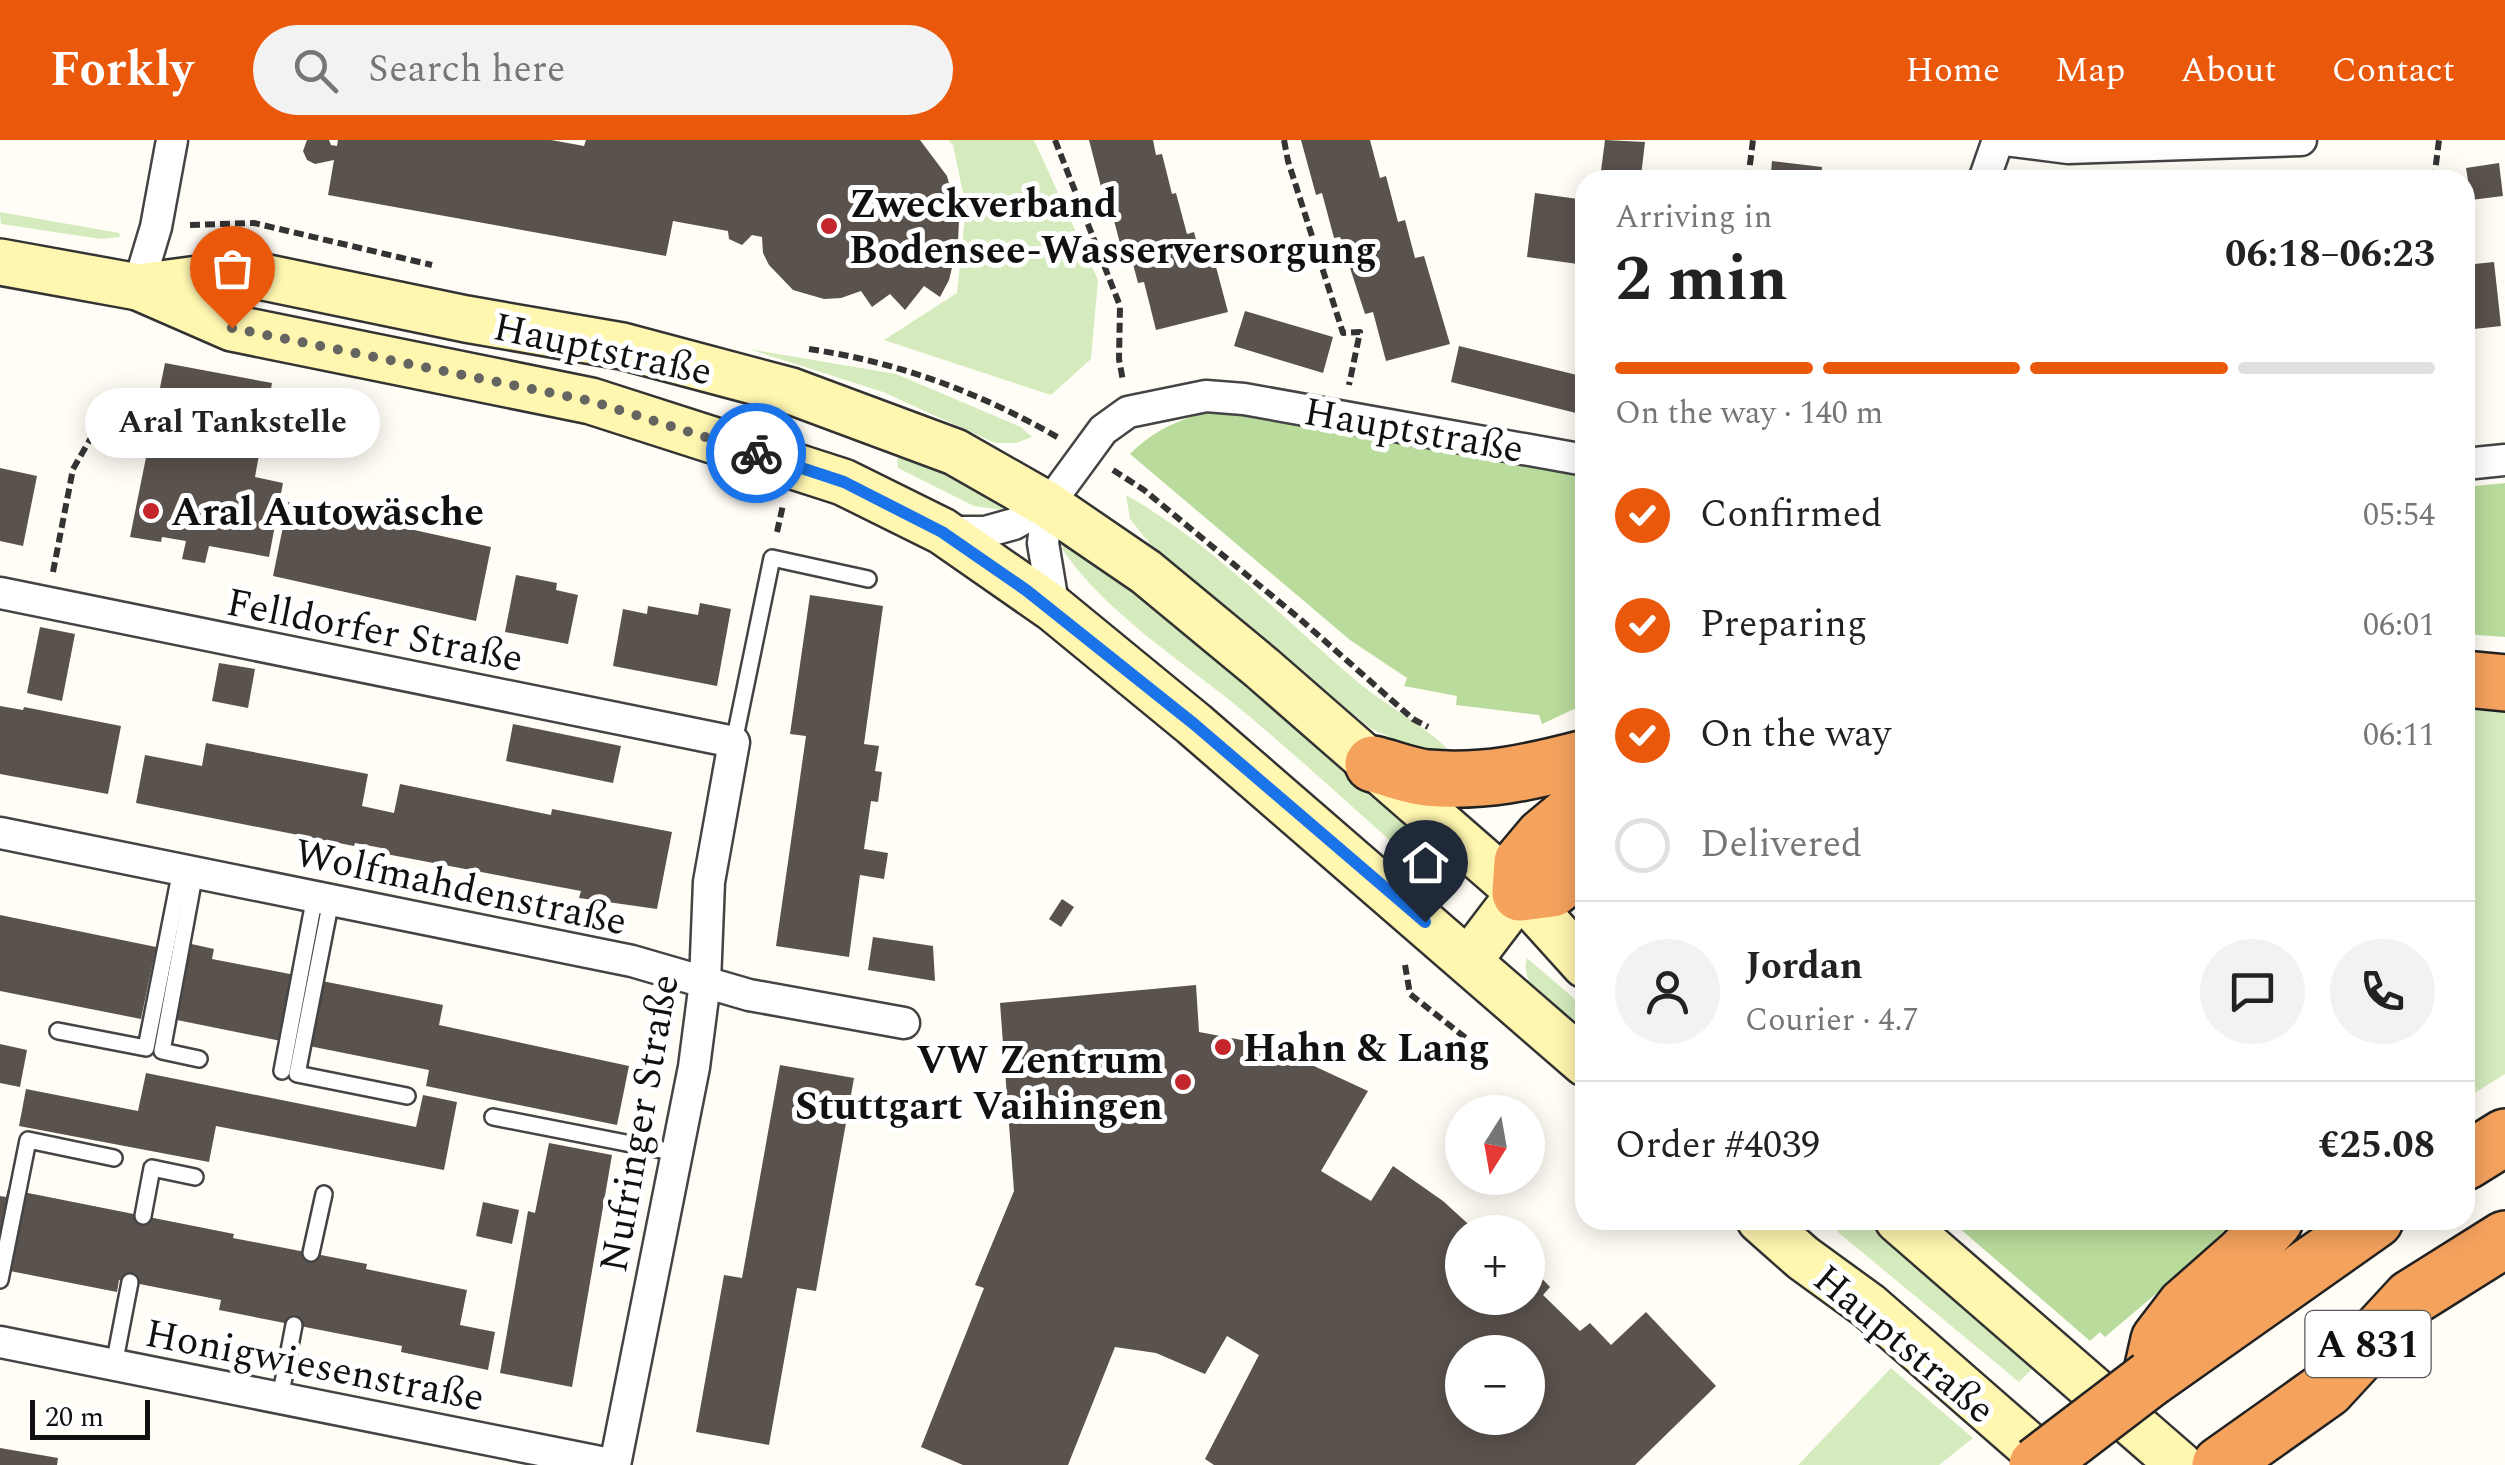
<!DOCTYPE html>
<meta charset="utf-8">
<style>
:root{--surface:#fff;--page:#f2f2f2;--text:#222;--muted:#767676;--line:#e0e0e0;--accent:#ea580c}
body{margin:0;font-family:Spectral,serif;background:var(--page);color:var(--text);height:100vh;display:flex;flex-direction:column;font-size:38px;white-space:nowrap}
*{box-sizing:border-box;margin:0}
p{font-size:32px;color:var(--muted)}
.icon{flex:none;width:55px;height:55px;fill:none;stroke:currentColor;stroke-width:2;stroke-linecap:round;stroke-linejoin:round}
.map{position:relative;flex:1;overflow:hidden}
.drawer{position:absolute;left:1575px;top:30px;width:900px;height:1060px;display:flex;flex-direction:column;background:var(--surface);border-radius:30px;box-shadow:0 5px 25px #0003}
.drawer>*{flex:none}
.needle{width:65px;rotate:191deg}
.fabs{position:absolute;left:1445px;top:955px;display:grid;gap:20px}
.fabs a{display:grid;place-items:center;width:100px;height:100px;border-radius:50%;background:var(--surface);box-shadow:0 5px 25px #0003;font-size:50px}
.scale{position:absolute;left:30px;bottom:25px;width:120px;box-sizing:border-box;padding-left:10px;border:5px solid #111;border-top:0;font-size:28px;line-height:35px;white-space:nowrap;color:#111;-webkit-text-stroke:8px #fff;paint-order:stroke}
.pin{position:absolute;display:grid;place-items:center;width:85px;height:85px;color:#fff;margin:-102px -42px;border-radius:50% 50% 50% 0;rotate:-45deg;box-shadow:0 0 10px #0007}
.pin .icon{rotate:45deg}
.courier{position:absolute;display:grid;place-items:center;width:100px;height:100px;margin:-50px;border:8px solid #1a73e8;border-radius:50%;background:#fff;color:#222;box-shadow:0 2px 12px #0007}
.bubble{position:absolute;height:70px;border-radius:35px;background:var(--surface);box-shadow:0 5px 25px #0003;font-size:32px;font-weight:700;line-height:70px;text-align:center}
.head em{font-style:normal;font-weight:700}
.head div{display:flex;flex-direction:column-reverse}
.head{display:flex;align-items:center;justify-content:space-between;height:170px;padding:0 40px}
h1{font-size:65px;font-weight:700;line-height:75px}
.bar{display:grid;grid-template-columns:repeat(4,1fr);gap:15px 10px;align-content:center;height:120px;padding:0 40px}
.bar i{height:12px;border-radius:8px;background:var(--line)}
.bar .active{background:var(--accent)}
.bar p{grid-column:span 4}
.line{display:flex;align-items:center;gap:25px;padding:0 40px;border-top:2px solid var(--line)}
.line div{flex:1}
.round{display:grid;place-items:center;flex:none;width:105px;height:105px;border-radius:52px;background:var(--page)}
ol{padding:0 40px;list-style:none}
li{display:flex;align-items:center;gap:30px;height:110px}
li p{margin-inline-start:auto}
li .icon{padding:10px;border-radius:50%;background:var(--accent);color:#fff;stroke-width:4}
li:last-child{color:var(--muted)}
li i{width:55px;height:55px;border:5px solid var(--line);border-radius:50%}
header{display:flex;align-items:center;gap:60px;box-sizing:border-box;height:140px;padding:0 50px;background:var(--accent);color:#fff}
header strong{font-size:48px}
nav{display:flex;gap:55px;margin-inline-start:auto;font-size:35px}
.search{width:700px;height:90px;background:var(--page);display:flex;align-items:center;gap:25px;box-sizing:border-box;padding:0 35px;border-radius:55px;color:var(--muted);font-size:38px}
.map>svg:first-child{display:block}
</style>
<header>
<strong>Forkly</strong>
<div class="search"><svg class="icon" aria-label="search" viewBox="0 0 24 24"><circle cx="10" cy="10" r="6"/><path d="M15 15l6 6"/></svg>Search here</div>
<nav><a>Home</a><a>Map</a><a>About</a><a>Contact</a></nav>
</header>
<div class="map">
<svg width="2505" height="1325" viewBox="0 0 2505 1325">
<rect width="100%" height="100%" fill="#fffdf5"/>
<g fill="#d5ebbd">
<path d="M948 0H1034L1098 140 1091 219 1051 255 884 200 957 153 966 67 953 5Z"/>
<path d="M0 72 119 93 120 97 101 99 1 84Z"/>
<path d="M749 209 896 234 1021 287 1032 297 1016 303H995L883 252Z"/>
<path d="M910 314 1007 362 1008 371 974 366 898 328 897 319Z"/>
<path d="M1126 355C1214 405 1284 480 1360 544 1388 567 1438 593 1457 620L1426 614 1370 588 1156 411 1130 379Z"/>
<path d="M1064 401 1124 442 1439 711 1422 729C1361 675 1301 619 1238 567 1178 518 1106 473 1062 409Z"/>
<path d="M2465 566 2505 570V934L2465 959Z"/>
<path d="M1527 818 1585 868V899C1565 880 1517 849 1527 818Z"/>
<path d="M1833 1080H1864L2037 1224 2019 1242 1839 1093 1832 1083Z"/>
<path d="M1891 1228 1973 1298 1939 1325H1798Z"/>
</g>
<g fill="#b9dc9c">
<path d="M1219 269 1585 334V564L1542 584 1539 575 1456 565 1457 556 1404 546 1407 538 1350 500 1130 314C1156 288 1183 278 1219 269Z"/>
<path d="M2505 343V497L2465 494V347Z"/>
<path d="M1950 1080H2243L2105 1197 2100 1192 2090 1201Z"/>
</g>
<g fill="#5a524d" fill-rule="evenodd">
<path d="M307 0H329L331 5 337 6 338 0H551L584 6 586 0H920L947 36 959 80 958 103 949 140 940 157 924 146 905 170 890 154 872 167 861 151 841 158 824 159 793 150 769 125 763 113 762 97 752 95 742 105 729 99 728 91 673 81 666 116 328 55 334 20 315 24 307 20 303 11Z"/>
<path d="M1089 0H1153L1156 15 1162 14 1172 54 1176 53 1187 94 1194 92 1203 126 1215 123 1228 172 1156 190 1144 142 1138 143 1129 109 1122 111 1111 69 1107 70Z"/>
<path d="M1301 0H1370L1380 38 1386 36 1398 82 1405 80 1415 118 1424 116 1450 204 1386 221 1373 172 1365 174 1340 97 1334 98 1322 53 1316 55Z"/>
<path d="M1605 0 1645 2 1641 36 1601 31Z"/>
<path d="M1772 21 1822 27 1821 40H1753L1754 30 1771 32Z"/>
<path d="M2499 23 2503 56 2471 60 2466 28Z"/>
<path d="M2422 30 2423 40H2345V37Z"/>
<path d="M1535 53 1585 60V125L1527 117Z"/>
<path d="M2494 122 2501 186 2465 190V125Z"/>
<path d="M1245 171 1333 197 1323 233 1234 206Z"/>
<path d="M1459 206 1585 237 1576 273 1451 242Z"/>
<path d="M165 223 272 243 255 337 283 343 269 417 209 406 205 423 182 419 186 401 162 397 161 402 130 397Z"/>
<path d="M0 328 37 336 23 406 0 401Z"/>
<path d="M288 362 491 407 476 481 273 436Z"/>
<path d="M516 435 557 443 556 450 578 455 568 504 505 492Z"/>
<path d="M810 455 883 466 864 604 879 606 875 631 882 632 878 662 871 661 864 709 888 713 884 739 860 735 849 817 776 806 806 596 790 594Z"/>
<path d="M700 463 731 469 717 546 613 526 623 469 647 474 648 466 698 475Z"/>
<path d="M40 487 75 494 62 561 27 553Z"/>
<path d="M219 523 255 529 248 568 212 561Z"/>
<path d="M0 566 23 570 24 567 121 586 108 654 0 634Z"/>
<path d="M513 584 621 606 613 643 506 621Z"/>
<path d="M206 603 368 634 362 666 394 673 400 644 551 675 552 669 672 692 657 769 579 758 581 751 386 714 387 709 355 703 354 706 136 663 145 615 202 626Z"/>
<path d="M1062 759 1074 767 1061 787 1049 779Z"/>
<path d="M0 775 156 807 141 879 0 851Z"/>
<path d="M873 797 933 806 935 841 868 830Z"/>
<path d="M187 803 214 809 212 819 295 835 281 901 172 879Z"/>
<path d="M322 841 443 865 439 885 629 926 617 985 426 946 429 930 309 906Z"/>
<path d="M1196 845 1199 892 1247 901 1288 914 1368 951 1321 1031 1371 1061 1393 1026 1443 1061 1477 1092H1462V1158H1528V1124L1550 1147 1543 1155 1580 1191 1590 1183 1611 1205 1646 1172 1716 1246 1635 1325H1214L1205 1319 1259 1215 1227 1196 1205 1234 1156 1213 1115 1207 1068 1325H963L921 1307 984 1148 975 1145 1014 1051 1000 863ZM1462 1212H1528V1278H1462Z"/>
<path d="M0 904 27 910 20 947 0 943Z"/>
<path d="M780 925 854 938 816 1151 797 1148 769 1305 696 1292 724 1135 742 1138Z"/>
<path d="M146 933 416 987 423 955 457 962 444 1030 216 986 209 1022 19 986 26 949 138 971Z"/>
<path d="M549 1003 612 1015 572 1247 500 1233 528 1071 535 1073Z"/>
<path d="M8 1049 234 1094 233 1098 367 1124 366 1129 467 1150 460 1185 495 1192 488 1230 401 1212 402 1206 219 1170 221 1160 119 1140 117 1152 10 1131 13 1116 0 1114V1056L6 1057Z"/>
<path d="M483 1062 519 1070 512 1104 476 1096Z"/>
<path d="M0 1308 58 1318 57 1325H0Z"/>
</g>
<g fill="none" stroke-linecap="round" stroke-linejoin="round">
<g stroke="#444" stroke-width="20">
<g id="lane">
<path d="M734 602 772 418 868 439"/>
<path d="M195 732 162 911 199 919"/>
<path d="M331 760 297 934 407 956"/>
<path d="M58 891 146 908 181 730"/>
<path d="M282 931 315 756"/>
<path d="M493 977 677 1013"/>
<path d="M143 1076 152 1028 195 1037"/>
<path d="M311 1113 324 1054"/>
<path d="M0 1140 28 1000 114 1018"/>
<path d="M114 1225 130 1142"/>
<path d="M280 1258 294 1185"/>
</g>
</g>
<g stroke="#444" stroke-width="35">
<g id="street">
<path d="M2005 0 2068 8 2301 0"/>
<path d="M1984 40 1998 0"/>
<path d="M138 147 156 87 172 0"/>
<path d="M2465 324 2505 320"/>
<path d="M1048 365 1043 403 1054 469"/>
<path d="M945 392H985L1014 384 1048 365 1103 290 1128 272 1206 256 1244 259 1585 320"/>
<path d="M0 453 734 602 709 742 705 842 694 927 615 1325"/>
<path d="M0 693 632 821 749 855 904 883"/>
<path d="M0 1202 615 1325"/>
</g>
</g>
<g stroke="#333" stroke-width="50">
<g id="secondary">
<path d="M0 122 138 147 232 188 591 261 843 342 942 391 1054 469 1194 584 1585 923"/>
<path d="M138 147 244 133 466 179 622 206 791 251 955 312 1048 365 1146 432 1262 528 1520 753 1585 825"/>
<path d="M1469 820 1520 753"/>
<path d="M1760 1080 1803 1118 1869 1166 2051 1325"/>
<path d="M1898 1080 2180 1325"/>
</g>
</g>
<g stroke="#222" stroke-width="60">
<g id="highway">
<path d="M2465 539 2505 543"/>
<path d="M1373 624C1390 628 1409 636 1427 638 1484 643 1531 632 1585 618"/>
<path d="M1585 662 1543 697 1522 722 1520 753 1552 749 1585 723"/>
<path d="M2465 1022 2505 997"/>
<path d="M2152 1231 2159 1200 2185 1166 2244 1114 2275 1080"/>
<path d="M2151 1238 2375 1080"/>
<path d="M2220 1325 2327 1249 2411 1158 2505 1099"/>
</g>
</g>
<g stroke="#333" stroke-width="6" stroke-dasharray="10 5" stroke-linecap="butt">
<path d="M1055 0 1120 166 1119 219 1123 241"/>
<path d="M1284 0 1288 21 1343 193 1360 192 1349 245"/>
<path d="M1748 40 1753 0"/>
<path d="M2434 40 2439 0"/>
<path d="M190 85 254 83 432 125"/>
<path d="M809 209C898 222 981 253 1059 298"/>
<path d="M1113 330 1144 350 1300 479 1413 579 1428 587"/>
<path d="M777 392 783 365"/>
<path d="M53 432 73 329 110 265"/>
<path d="M1405 825 1410 854 1467 899 1477 917"/>
</g>
<use href="#lane" stroke="#fff" stroke-width="15"/>
<use href="#street" stroke="#fff" stroke-width="30"/>
<use href="#secondary" stroke="#fff6b0" stroke-width="45"/>
<use href="#highway" stroke="#f5a25d" stroke-width="55"/>
<g stroke="#222" stroke-width="60" stroke-linecap="butt">
<path id="highway-bridge" d="M2037 1325 2151 1238"/>
</g>
<use href="#highway-bridge" stroke="#f5a25d" stroke-width="55"/>
</g>
<g fill="none" stroke-linecap="round" stroke-linejoin="round">
<path stroke="#646461" stroke-width="10" stroke-dasharray="0 18" d="M232 188 591 261 756 313"/>
<path stroke="#1a73e8" stroke-width="12" d="M756 313 844 342 942 392 1026 450 1194 584 1425 782"/>
</g>
<g fill="#c4262e" stroke="#fff" stroke-width="4">
<circle cx="829" cy="86" r="10"/>
<circle cx="151" cy="371" r="10"/>
<circle cx="1223" cy="907" r="10"/>
<circle cx="1183" cy="942" r="10"/>
</g>
<g text-anchor="middle" stroke-width="10" stroke-linejoin="round" paint-order="stroke">
<rect fill="#fff" stroke="#585858" stroke-width="2.5" x="2305.5" y="1171" width="125" height="66" rx="8"/>
<g font-size="38" font-weight="bold" fill="#111">
<text x="2368" y="1217">A 831</text>
</g>
<g font-size="40" font-weight="bold" fill="#111" stroke="#fff" text-anchor="start">
<text x="849" y="77">Zweckverband<tspan x="849" dy="46">Bodensee-Wasserversorgung</tspan></text>
<text x="171" y="385">Aral Autowäsche</text>
<text x="1243" y="921">Hahn &amp; Lang</text>
<text x="1163" y="933" text-anchor="end">VW Zentrum<tspan x="1163" dy="46">Stuttgart Vaihingen</tspan></text>
</g>
<g font-size="40" fill="#111" stroke="#fff">
<text transform="translate(603 208) rotate(12)" y="14">Hauptstraße</text>
<text transform="translate(1414 289) rotate(10)" y="14">Hauptstraße</text>
<text transform="translate(375 489) rotate(11)" y="14">Felldorfer Straße</text>
<text transform="translate(461 746) rotate(12)" y="14">Wolfmahdenstraße</text>
<text transform="translate(638 983) rotate(-80)" y="14">Nufringer Straße</text>
<text transform="translate(1905 1203) rotate(40)" y="14">Hauptstraße</text>
<text transform="translate(315 1224) rotate(11)" y="14">Honigwiesenstraße</text>
</g>
</g>
</svg>
<div class="fabs">
<a><svg class="needle" viewBox="-14 -14 28 28"><path d="M0-13l5 13h-10z" fill="#e53935"/><path d="M0 13l5-13h-10z" fill="#767676"/></svg></a>
<a>+</a>
<a>−</a>
</div>
<div class="scale">20 m</div>
<div class="pin" style="left:232px;top:188px;background:#ea580c"><svg class="icon" aria-label="bag" viewBox="0 0 24 24"><path d="M5 8h14l-1 12H6zM9 8a3 3 0 0 1 6 0"/></svg></div>
<div class="pin" style="left:1425px;top:782px;background:#1f2937"><svg class="icon" aria-label="home" viewBox="0 0 24 24"><path d="M3 11l9-7 9 7M6 9v11h12V9"/></svg></div>
<div class="courier" style="left:756px;top:313px"><svg class="icon" aria-label="bike" viewBox="0 0 24 24"><circle cx="6" cy="16" r="4"/><circle cx="18" cy="16" r="4"/><path d="M6 16l4-8h5l3 8M10 8l3 8H6M13 5h3"/></svg></div>
<div class="bubble" style="left:85px;top:248px;width:295px">Aral Tankstelle</div>
<section class="drawer">
<div class="head"><div><h1>2 min</h1><p>Arriving in</p></div><em>06:18–06:23</em></div>
<div class="bar"><i class="active"></i><i class="active"></i><i class="active"></i><i></i><p>On the way · 140 m</p></div>
<ol>
<li><svg class="icon" aria-label="check" viewBox="0 0 24 24"><path d="M5 12l5 5 9-10"/></svg>Confirmed<p>05:54</p></li>
<li><svg class="icon" aria-label="check" viewBox="0 0 24 24"><path d="M5 12l5 5 9-10"/></svg>Preparing<p>06:01</p></li>
<li><svg class="icon" aria-label="check" viewBox="0 0 24 24"><path d="M5 12l5 5 9-10"/></svg>On the way<p>06:11</p></li>
<li><i></i>Delivered</li>
</ol>
<div class="line" style="height:180px"><a class="round"><svg class="icon" aria-label="person" viewBox="0 0 24 24"><circle cx="12" cy="8" r="4"/><path d="M4 21q1-7 8-7t8 7"/></svg></a><div><b>Jordan</b><p>Courier · 4.7</p></div><a class="round"><svg class="icon" aria-label="chat" viewBox="0 0 24 24"><path d="M4 5h16v11H9l-5 4z"/></svg></a><a class="round"><svg class="icon" aria-label="phone" viewBox="0 0 24 24"><path d="M5 4h4l2 5-3 2q2 4 5 5l2-3 5 2v4C11 20 4 13 5 4z"/></svg></a></div>
<div class="line" style="height:130px"><div>Order #4039</div><b>€25.08</b></div>
</section>
</div>
